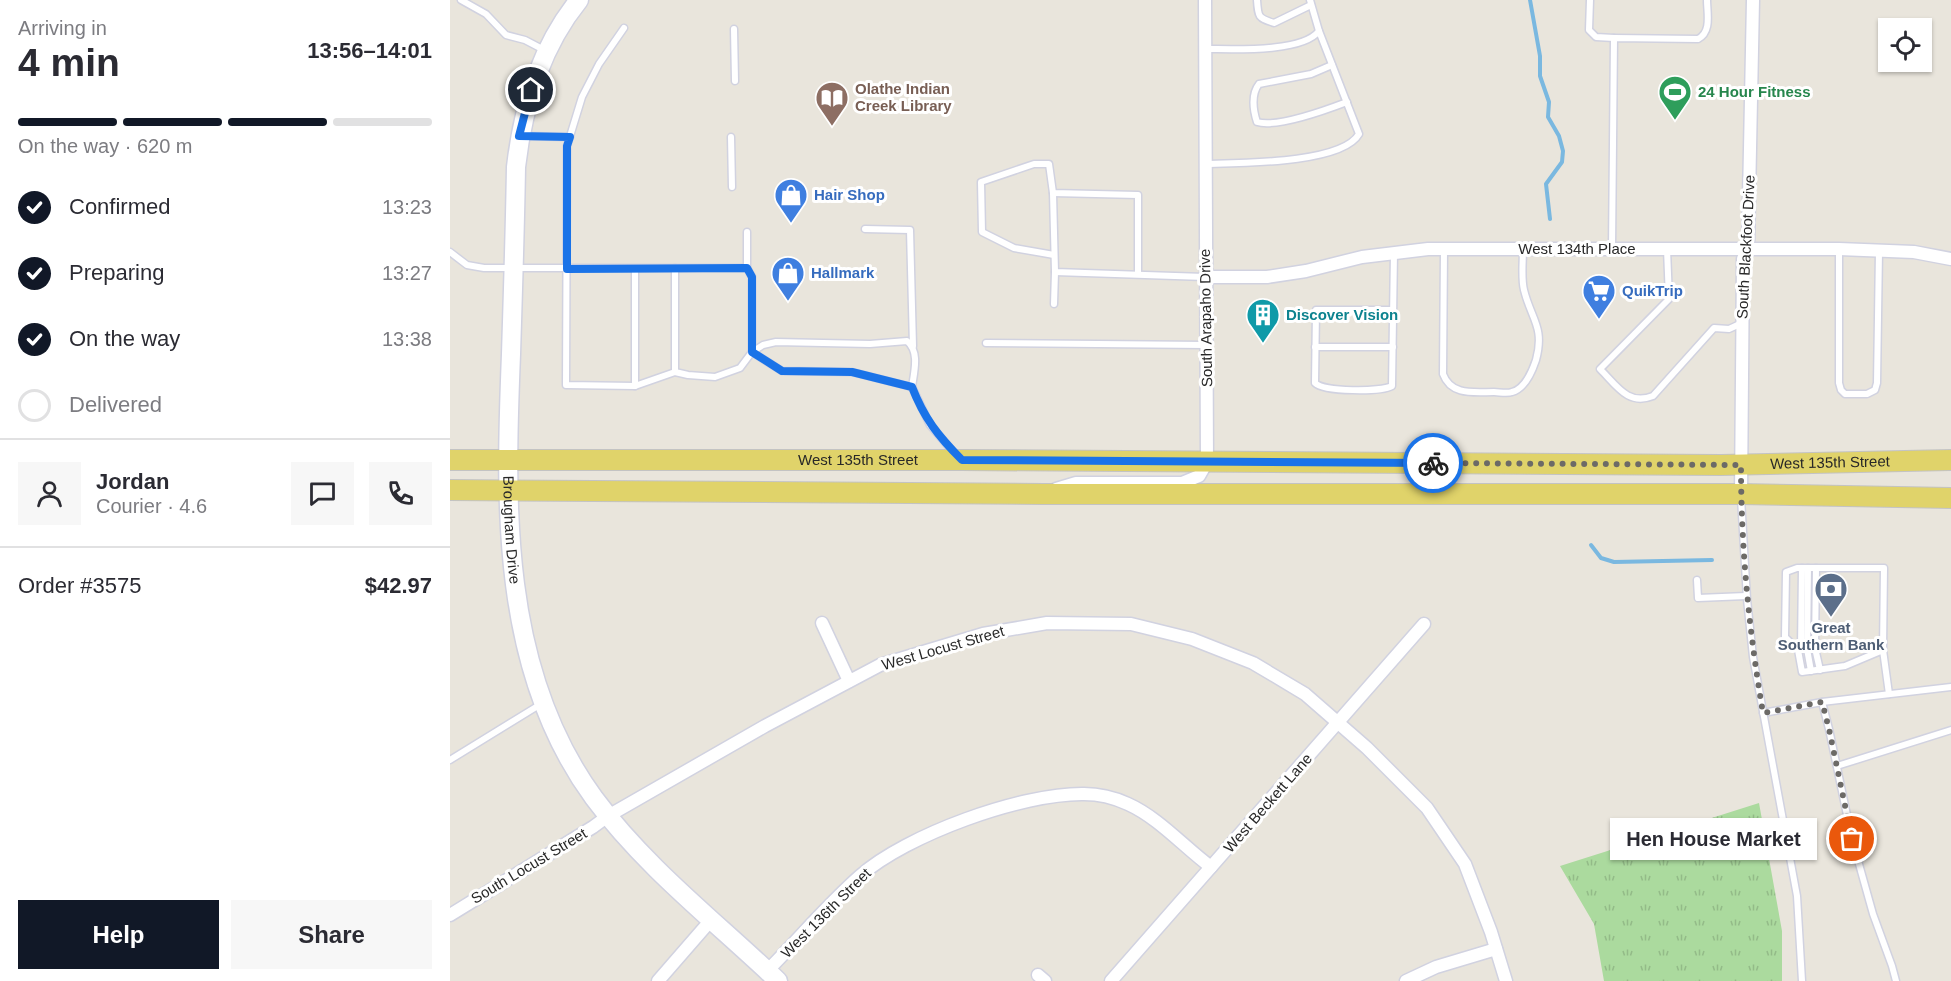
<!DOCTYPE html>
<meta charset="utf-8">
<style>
:root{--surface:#fff;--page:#f7f7f7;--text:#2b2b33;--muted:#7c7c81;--line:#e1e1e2;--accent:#111827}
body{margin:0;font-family:Arial,sans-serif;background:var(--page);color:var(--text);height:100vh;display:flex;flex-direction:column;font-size:22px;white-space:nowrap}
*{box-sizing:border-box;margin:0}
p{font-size:20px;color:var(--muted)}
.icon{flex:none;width:33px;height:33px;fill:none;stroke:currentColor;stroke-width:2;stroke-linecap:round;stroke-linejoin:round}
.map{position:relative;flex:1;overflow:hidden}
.details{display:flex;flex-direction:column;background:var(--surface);width:450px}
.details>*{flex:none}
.fabs{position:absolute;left:1428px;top:18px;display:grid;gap:12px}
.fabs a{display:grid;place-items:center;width:54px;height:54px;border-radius:0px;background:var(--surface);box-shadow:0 2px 4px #0004;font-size:30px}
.pin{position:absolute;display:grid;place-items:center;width:51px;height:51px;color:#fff;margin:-26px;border:3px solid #fff;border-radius:50%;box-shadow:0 2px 6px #0007}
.courier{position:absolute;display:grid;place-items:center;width:60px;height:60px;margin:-30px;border:4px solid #1a73e8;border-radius:50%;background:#fff;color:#222;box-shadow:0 2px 8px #0007}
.bubble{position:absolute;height:42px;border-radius:0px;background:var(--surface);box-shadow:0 2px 4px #0004;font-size:20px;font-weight:700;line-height:42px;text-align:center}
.overview em{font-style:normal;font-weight:700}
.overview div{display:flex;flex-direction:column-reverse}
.overview{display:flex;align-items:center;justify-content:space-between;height:102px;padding:0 18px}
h1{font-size:39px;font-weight:700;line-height:45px}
.bar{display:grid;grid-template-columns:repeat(4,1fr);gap:9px 6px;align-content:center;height:72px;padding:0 18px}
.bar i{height:8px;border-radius:4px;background:var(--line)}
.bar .selected{background:var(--accent)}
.bar p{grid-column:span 4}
.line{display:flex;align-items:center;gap:15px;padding:0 18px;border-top:2px solid var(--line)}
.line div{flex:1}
.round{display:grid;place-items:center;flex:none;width:63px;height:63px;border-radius:0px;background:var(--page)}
ol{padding:0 18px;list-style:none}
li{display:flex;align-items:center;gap:18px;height:66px}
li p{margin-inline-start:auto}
li .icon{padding:6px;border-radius:50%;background:var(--accent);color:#fff;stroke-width:4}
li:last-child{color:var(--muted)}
li i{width:33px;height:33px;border:3px solid var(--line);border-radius:50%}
.button{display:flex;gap:12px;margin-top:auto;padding:12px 18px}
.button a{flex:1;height:69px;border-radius:0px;background:var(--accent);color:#fff;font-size:24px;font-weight:700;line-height:69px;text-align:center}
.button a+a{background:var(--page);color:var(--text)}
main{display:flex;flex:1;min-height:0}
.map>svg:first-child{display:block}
</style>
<main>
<section class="details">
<div class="overview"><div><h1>4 min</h1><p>Arriving in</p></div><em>13:56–14:01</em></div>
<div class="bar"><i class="selected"></i><i class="selected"></i><i class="selected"></i><i></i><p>On the way · 620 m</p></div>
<ol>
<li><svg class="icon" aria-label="check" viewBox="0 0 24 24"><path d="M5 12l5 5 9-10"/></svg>Confirmed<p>13:23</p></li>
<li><svg class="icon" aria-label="check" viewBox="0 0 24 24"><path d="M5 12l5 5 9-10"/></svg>Preparing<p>13:27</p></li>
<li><svg class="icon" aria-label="check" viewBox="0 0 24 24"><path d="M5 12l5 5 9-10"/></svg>On the way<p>13:38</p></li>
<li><i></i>Delivered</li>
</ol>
<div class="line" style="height:108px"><a class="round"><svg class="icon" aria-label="person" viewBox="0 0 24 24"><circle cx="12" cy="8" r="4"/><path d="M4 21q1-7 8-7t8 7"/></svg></a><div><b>Jordan</b><p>Courier · 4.6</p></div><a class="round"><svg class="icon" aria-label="chat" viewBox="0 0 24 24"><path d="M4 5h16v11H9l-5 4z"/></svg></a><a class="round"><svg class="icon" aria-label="phone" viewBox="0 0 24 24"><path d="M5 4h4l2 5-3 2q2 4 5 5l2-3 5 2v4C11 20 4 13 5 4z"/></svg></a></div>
<div class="line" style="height:78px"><div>Order #3575</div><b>$42.97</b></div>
<div class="button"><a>Help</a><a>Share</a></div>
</section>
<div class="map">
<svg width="1501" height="981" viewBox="0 0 1501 981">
<defs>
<pattern id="grass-tufts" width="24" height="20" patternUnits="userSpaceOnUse" patternTransform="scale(1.5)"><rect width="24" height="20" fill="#abda9e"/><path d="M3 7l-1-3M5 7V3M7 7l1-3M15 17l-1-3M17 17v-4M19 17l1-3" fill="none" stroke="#93bb88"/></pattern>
</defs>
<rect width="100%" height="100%" fill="#e9e5dc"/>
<path fill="url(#grass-tufts)" d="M1309 803 1332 931V981H1154L1144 924 1110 866Z"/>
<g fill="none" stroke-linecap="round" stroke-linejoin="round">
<g stroke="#7ab8e0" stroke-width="4">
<path d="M1080 0 1090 56V76L1099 102 1098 117 1109 136 1113 151 1112 162 1096 184 1100 219"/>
<path d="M1141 545 1151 558 1164 562 1262 560"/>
</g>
<g stroke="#d1d2e0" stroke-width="9">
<g id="lane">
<path d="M11 0 36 14 56 35 75 40 96 51"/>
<path d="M807 0C808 17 808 18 824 23L861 5"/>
<path d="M1140 0 1139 30 1146 37 1164 38"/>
<path d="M174 28 149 64 132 97 117 146 116 385 185 386 225 372 238 375 265 377 290 368 302 352 332 371 402 372 462 387 480 425 506 455"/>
<path d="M284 29 285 81"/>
<path d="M756 49C782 49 852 53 869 31L860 0"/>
<path d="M882 65 861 74 809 84C801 94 803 110 807 122 827 128 876 110 897 102"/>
<path d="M72 136 120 137"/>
<path d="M281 137 282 187"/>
<path d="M755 164C788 163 892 164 909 134L869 31"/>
<path d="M603 193 605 272 755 277"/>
<path d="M415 229 460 230 463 346"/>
<path d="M297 232V268L302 277V352"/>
<path d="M1162 248 1164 38 1248 39C1262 32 1257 13 1257 0"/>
<path d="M1217 249 1219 299 1150 369C1167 386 1178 406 1203 396L1264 328 1279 329 1292 323"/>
<path d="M994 250 993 374C1001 396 1024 392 1044 392 1049 392 1057 394 1062 392 1074 389 1082 372 1086 360 1095 327 1081 319 1074 290 1071 278 1073 262 1073 249"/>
<path d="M1389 250V383L1391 390 1395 394H1417L1425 390 1427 383 1429 251"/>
<path d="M0 252 17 265 34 268H297"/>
<path d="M604 255 564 248 532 232 531 182 584 164H599L603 193 688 195V274"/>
<path d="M225 268V372"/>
<path d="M604 304 605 272"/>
<path d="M943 310H866L865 383C874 392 931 392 942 386L944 252"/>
<path d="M536 343 756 345"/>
<path d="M865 347H943"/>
<path d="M302 352 313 345 326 342 420 344 457 341C470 352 464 372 462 387"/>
<path d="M185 386V269"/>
<path d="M1291 498 1297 599 1303 657 1347 896 1352 981"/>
<path d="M1358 568 1357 649 1361 671"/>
<path d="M1366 568 1365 648 1370 670"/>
<path d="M1247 580 1248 598 1296 596"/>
<path d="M1348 650 1351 647 1352 568"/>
<path d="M1433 650 1395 666 1352 672 1348 650 1335 637 1336 572 1347 568H1434L1433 650 1439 694"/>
<path d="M1372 702 1379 729 1402 839 1423 914 1442 966 1446 981"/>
<path d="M1313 713 1372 702 1501 687"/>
<path d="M0 760 91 704"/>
<path d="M1387 766 1501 730"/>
</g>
</g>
<g stroke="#d1d2e0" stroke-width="15">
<g id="street">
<path d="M755 277H817L856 271 912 257 978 249H1389L1464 252 1501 259"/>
<path d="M606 489 626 483H732L749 476 757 462 755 0"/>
<path d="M1291 494 1293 259 1298 248 1303 0"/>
<path d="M372 623 399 681"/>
<path d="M0 915 143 827 158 816 315 726 430 665 533 634 597 623 681 624 742 639 803 663 855 694 917 748 977 808 1015 864 1041 932 1056 981"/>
<path d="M317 971C348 940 377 905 410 876 456 835 572 793 634 794 648 794 665 798 678 804 709 818 734 847 761 867"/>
<path d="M588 975 595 981"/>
<path d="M208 981 261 920"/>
<path d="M661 981 974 624"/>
<path d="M956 981 986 967 1046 949"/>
</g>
</g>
<g stroke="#d1d2e0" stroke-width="21">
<g id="secondary">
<path id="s1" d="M129 0C90 48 73 106 66 167 65 229 63 291 61 354 55 504 50 670 144 798 196 868 265 921 328 981"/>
</g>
</g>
<g stroke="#c3c3c3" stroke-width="22">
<g id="primary">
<path id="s2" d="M0 460H511L1271 465 1501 460"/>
<path d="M0 490 594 494H1291L1501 498"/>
</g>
</g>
<use href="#lane" stroke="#fff" stroke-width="6"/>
<use href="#street" stroke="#fff" stroke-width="12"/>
<use href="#secondary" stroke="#fff" stroke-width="18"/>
<use href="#primary" stroke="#e0d36a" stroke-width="20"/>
</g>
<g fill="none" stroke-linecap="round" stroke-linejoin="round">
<path stroke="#6c6a67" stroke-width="6" stroke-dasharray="0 10.8" d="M983 463 1291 465C1291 549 1299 631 1313 713L1372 702 1379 729 1402 839"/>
<path stroke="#1a73e8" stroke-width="8" d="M81 90 69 136 120 137 117 146V269L297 268 302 277V352L332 371 402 372 462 387C474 418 488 436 512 460L983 463"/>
</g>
<defs>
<g id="stadium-pin" transform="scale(1.725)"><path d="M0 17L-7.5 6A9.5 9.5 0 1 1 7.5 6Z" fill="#2e9e5b" stroke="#fff"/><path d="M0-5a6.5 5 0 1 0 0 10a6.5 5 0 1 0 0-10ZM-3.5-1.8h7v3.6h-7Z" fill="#fff"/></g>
<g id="library-pin" transform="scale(1.725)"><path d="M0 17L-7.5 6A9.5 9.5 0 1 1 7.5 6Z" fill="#8d6e63" stroke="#fff"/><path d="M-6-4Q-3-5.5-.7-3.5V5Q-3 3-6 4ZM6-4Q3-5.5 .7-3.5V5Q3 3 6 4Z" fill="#fff"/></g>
<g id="shop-pin" transform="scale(1.725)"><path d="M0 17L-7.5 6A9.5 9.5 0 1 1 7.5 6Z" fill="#3f7fe0" stroke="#fff"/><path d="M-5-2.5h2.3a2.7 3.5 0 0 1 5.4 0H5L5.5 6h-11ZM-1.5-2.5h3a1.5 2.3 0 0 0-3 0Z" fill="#fff"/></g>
<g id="supermarket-pin" transform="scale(1.725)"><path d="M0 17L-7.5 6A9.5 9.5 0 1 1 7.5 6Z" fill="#3f7fe0" stroke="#fff"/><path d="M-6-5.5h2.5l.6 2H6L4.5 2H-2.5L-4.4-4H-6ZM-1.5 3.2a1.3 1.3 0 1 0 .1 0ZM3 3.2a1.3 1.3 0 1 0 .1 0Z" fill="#fff"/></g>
<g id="building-pin" transform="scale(1.725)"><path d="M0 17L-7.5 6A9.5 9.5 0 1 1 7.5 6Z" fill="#0f9aa8" stroke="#fff"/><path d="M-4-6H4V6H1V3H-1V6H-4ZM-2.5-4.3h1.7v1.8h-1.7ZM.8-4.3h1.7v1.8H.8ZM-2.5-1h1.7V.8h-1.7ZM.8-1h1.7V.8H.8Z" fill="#fff"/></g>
<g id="bank-pin" transform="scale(1.725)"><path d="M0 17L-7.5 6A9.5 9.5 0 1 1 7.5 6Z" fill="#5c6f8a" stroke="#fff"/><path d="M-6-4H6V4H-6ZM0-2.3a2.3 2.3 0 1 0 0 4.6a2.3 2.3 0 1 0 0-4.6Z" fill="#fff"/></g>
</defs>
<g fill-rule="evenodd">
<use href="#stadium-pin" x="1225" y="92"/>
<use href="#library-pin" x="382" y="98"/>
<use href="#shop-pin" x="341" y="195"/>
<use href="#shop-pin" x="338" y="273"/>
<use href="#supermarket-pin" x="1149" y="291"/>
<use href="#building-pin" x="813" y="315"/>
<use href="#bank-pin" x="1381" y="589"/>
</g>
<g text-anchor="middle" stroke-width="6" stroke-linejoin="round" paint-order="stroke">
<g font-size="15" font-weight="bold" fill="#785e54" stroke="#fff" text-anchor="start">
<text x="405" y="94">Olathe Indian<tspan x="405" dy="17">Creek Library</tspan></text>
</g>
<g font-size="15" font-weight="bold" fill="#27864d" stroke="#fff" text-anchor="start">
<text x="1248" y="97">24 Hour Fitness</text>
</g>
<g font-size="15" font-weight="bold" fill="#366cbe" stroke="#fff" text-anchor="start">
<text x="364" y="200">Hair Shop</text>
<text x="361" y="278">Hallmark</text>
<text x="1172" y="296">QuikTrip</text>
</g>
<g font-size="15" fill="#282828" stroke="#fff">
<text transform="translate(1296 247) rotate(-87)" y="5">South Blackfoot Drive</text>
<text x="1127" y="254">West 134th Place</text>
<text transform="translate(756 318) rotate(-91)" y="5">South Arapaho Drive</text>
<text dy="5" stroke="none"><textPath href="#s2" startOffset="408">West 135th Street</textPath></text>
<text dy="5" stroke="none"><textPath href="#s2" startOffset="1380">West 135th Street</textPath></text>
<text dy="5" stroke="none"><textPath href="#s1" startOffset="544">Brougham Drive</textPath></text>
<text transform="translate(493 648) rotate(-16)" y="5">West Locust Street</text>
<text transform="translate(818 803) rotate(-49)" y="5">West Beckett Lane</text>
<text transform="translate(79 866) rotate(-31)" y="5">South Locust Street</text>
<text transform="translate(376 913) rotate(-45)" y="5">West 136th Street</text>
</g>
<g font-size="15" font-weight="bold" fill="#0d838f" stroke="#fff" text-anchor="start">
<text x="836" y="320">Discover Vision</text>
</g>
<g font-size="15" font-weight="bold" fill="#4e5e75" stroke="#fff">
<text x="1381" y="633">Great<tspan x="1381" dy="17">Southern Bank</tspan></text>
</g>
</g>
</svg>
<div class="fabs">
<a><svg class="icon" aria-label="locate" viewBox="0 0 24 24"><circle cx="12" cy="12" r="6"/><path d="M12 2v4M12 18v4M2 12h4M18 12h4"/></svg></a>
</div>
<div class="pin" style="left:1402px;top:839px;background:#ea580c"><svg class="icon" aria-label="bag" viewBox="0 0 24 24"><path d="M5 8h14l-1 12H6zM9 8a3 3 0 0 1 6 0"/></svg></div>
<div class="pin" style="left:81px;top:90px;background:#1f2937"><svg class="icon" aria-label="home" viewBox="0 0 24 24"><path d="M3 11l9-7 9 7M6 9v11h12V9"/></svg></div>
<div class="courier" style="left:983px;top:463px"><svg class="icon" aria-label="bike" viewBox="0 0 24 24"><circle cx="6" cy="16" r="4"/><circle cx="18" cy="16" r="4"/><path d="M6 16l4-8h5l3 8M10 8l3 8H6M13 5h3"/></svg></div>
<div class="bubble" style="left:1160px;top:818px;width:207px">Hen House Market</div>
</div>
</main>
